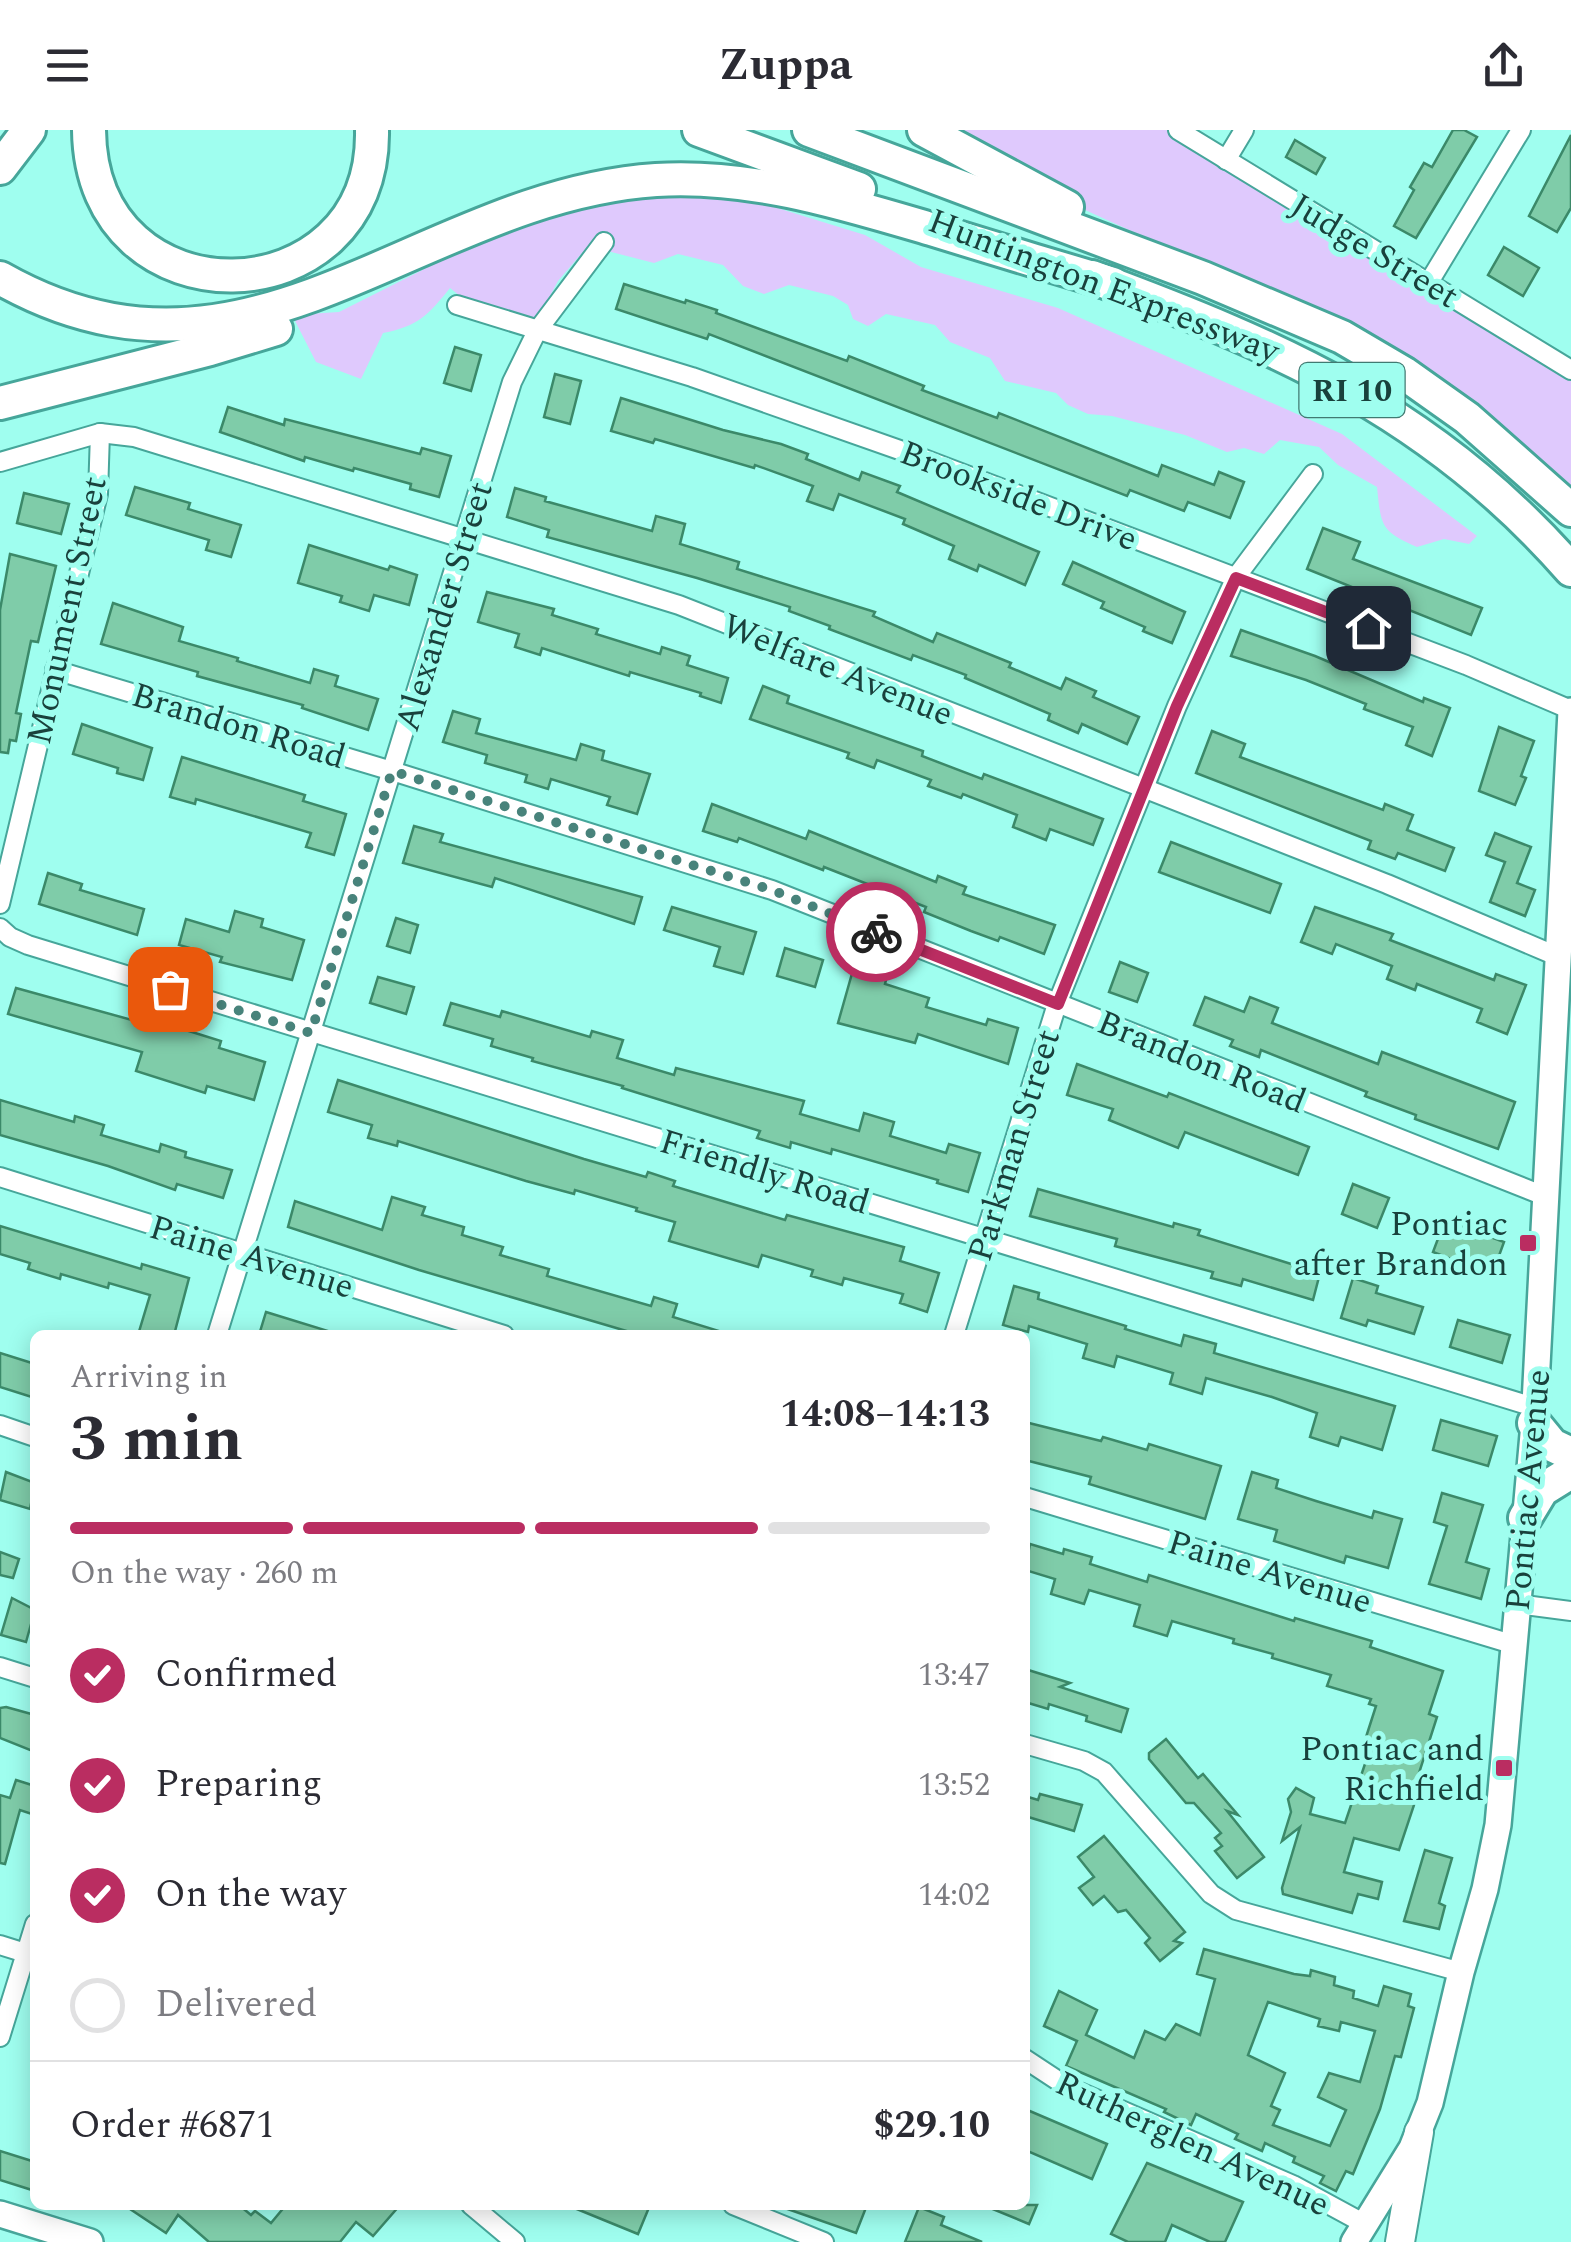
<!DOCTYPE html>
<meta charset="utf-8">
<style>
:root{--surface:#fff;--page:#f2f2f3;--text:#2b2b33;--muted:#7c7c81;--line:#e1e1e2;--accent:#ba2d61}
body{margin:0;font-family:Spectral,serif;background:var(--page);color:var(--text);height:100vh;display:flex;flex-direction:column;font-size:38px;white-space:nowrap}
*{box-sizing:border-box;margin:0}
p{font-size:32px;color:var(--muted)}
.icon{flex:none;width:55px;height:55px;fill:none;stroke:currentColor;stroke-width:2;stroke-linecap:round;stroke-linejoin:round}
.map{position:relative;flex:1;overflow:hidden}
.details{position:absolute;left:30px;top:1200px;width:1000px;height:880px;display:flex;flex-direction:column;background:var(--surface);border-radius:15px;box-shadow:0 5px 25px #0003}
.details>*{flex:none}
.pin{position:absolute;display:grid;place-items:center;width:85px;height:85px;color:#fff;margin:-42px;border-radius:20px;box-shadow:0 5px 15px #0006}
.courier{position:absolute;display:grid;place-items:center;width:100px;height:100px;margin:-50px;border:8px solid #ba2d61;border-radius:50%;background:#fff;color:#222;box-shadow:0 2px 12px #0007}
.headline em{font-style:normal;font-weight:700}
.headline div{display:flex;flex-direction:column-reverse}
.headline{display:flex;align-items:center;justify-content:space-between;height:170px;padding:0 40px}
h1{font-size:65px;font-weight:700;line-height:75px}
.bar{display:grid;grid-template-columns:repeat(4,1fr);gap:15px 10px;align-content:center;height:120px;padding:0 40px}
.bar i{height:12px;border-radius:8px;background:var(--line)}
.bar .active{background:var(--accent)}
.bar p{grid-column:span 4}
.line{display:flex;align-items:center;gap:25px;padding:0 40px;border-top:2px solid var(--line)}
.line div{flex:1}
ol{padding:0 40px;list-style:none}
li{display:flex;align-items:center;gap:30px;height:110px}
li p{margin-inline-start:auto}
li .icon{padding:10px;border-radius:50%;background:var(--accent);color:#fff;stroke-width:4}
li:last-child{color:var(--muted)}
li i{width:55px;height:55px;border:5px solid var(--line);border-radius:50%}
header{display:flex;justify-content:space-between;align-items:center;height:130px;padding:0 40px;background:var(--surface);font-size:45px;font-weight:700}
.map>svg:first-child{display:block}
</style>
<header><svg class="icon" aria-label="menu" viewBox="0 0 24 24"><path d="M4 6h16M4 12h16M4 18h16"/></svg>Zuppa<svg class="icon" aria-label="share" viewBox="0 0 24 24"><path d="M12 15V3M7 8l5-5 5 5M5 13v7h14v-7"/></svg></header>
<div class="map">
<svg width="1571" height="2112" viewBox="0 0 1571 2112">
<rect width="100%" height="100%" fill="#9ffeef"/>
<g fill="#dfc9fd">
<path d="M930 0H1174L1571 241V361C1517 307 1459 257 1393 217 1323 175 1245 150 1170 118 1089 83 1007 44 930 0Z"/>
<path d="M623 63 748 69 865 105 921 137 1058 178 1342 304 1477 406 1469 414 1444 409 1417 417C1380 401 1381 395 1377 357L1338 335 1319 317 1280 310 1264 324 1244 318 1227 322 1185 305 1112 286 1088 284 1068 275 1056 263 1005 251 990 228 950 212 935 195 886 184 868 196 853 189 848 175 833 166 789 155 764 164 743 156 723 135 678 124 654 133 588 116 558 151 536 192 465 170 450 158C428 185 419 196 383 203L361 249 316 232 292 185 339 182 490 106Z"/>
</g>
<g fill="#7fcca9" stroke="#3b8969" stroke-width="2.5" fill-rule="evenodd">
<path d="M1453 0H1464L1477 7 1416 108 1394 96 1414 60 1410 57 1424 33 1432 37Z"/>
<path d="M1571 5V78L1557 102 1529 86Z"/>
<path d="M1295 10 1325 28 1316 44 1286 27Z"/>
<path d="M1504 117 1539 138 1523 166 1488 145Z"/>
<path d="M624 154 685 173 686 170 717 180 716 183 847 231 849 226 924 256 922 260 997 288 999 283 1158 346 1162 335 1214 355 1219 342 1244 352 1230 388 1188 372 1184 381 1130 360 1127 366 709 204 707 209 616 179Z"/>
<path d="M455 217 481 225 471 261 444 253Z"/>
<path d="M555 244 581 251 570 294 544 287Z"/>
<path d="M621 268 723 300 781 314 808 324 806 329 859 350 862 342 900 356 897 362 1039 422 1025 455 979 435 977 441 949 429 954 416 903 394 905 389 839 364 833 380 807 371 813 356 755 335 754 338 655 309 653 313 611 301Z"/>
<path d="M228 277 284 295 285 289 420 324 422 318 451 326 439 367 410 359 411 354 354 338 353 341 305 327 304 331 220 302Z"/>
<path d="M135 357 190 373 188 379 241 395 231 427 206 420 209 410 126 385Z"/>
<path d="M515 358 546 367 545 371 652 401 656 386 685 394 680 414 739 432 737 439 875 482 873 486 933 512 937 503 1011 533 1009 537 1061 559 1066 548 1096 561 1093 567 1139 587 1127 614 1082 594 1078 603 1048 590 1050 584 965 548 966 545 913 525 911 530 829 499 830 496 789 481 790 477 697 448 547 407 549 400 507 387Z"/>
<path d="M24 363 69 374 61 404 17 393Z"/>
<path d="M1323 398 1360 412 1353 429 1482 478 1471 505 1307 439Z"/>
<path d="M309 415 388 440 390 436 417 445 409 475 374 465 369 481 340 472 342 466 298 453Z"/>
<path d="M10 424 56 436 38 512 31 511 16 583 21 584 16 611 10 610 8 623 0 622V480Z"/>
<path d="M1073 432 1185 482 1172 513 1143 501 1145 497 1101 478 1104 472 1063 454Z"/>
<path d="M487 462 554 479 552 485 598 499 596 504 660 524 662 517 690 526 687 535 728 548 721 573 700 566 701 563 630 542 629 546 542 518 540 525 515 517 519 504 478 492Z"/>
<path d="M113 473 183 497 179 511 238 528 237 531 310 553 314 539 338 546 335 556 378 569 368 600 302 578 303 575 197 546 198 542 101 514Z"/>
<path d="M1241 500 1315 526 1423 572 1424 568 1450 578 1432 626 1406 615 1413 597 1364 579 1366 574 1306 550 1231 526Z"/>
<path d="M763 556 789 566 787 573 923 621 922 626 982 649 984 644 1103 689 1093 715 1050 699 1046 710 1013 697 1017 685 963 664 961 668 928 656 931 650 877 630 874 638 847 628 849 623 750 589Z"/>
<path d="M453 581 480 589 476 603 576 630 581 614 604 621 602 630 650 644 637 684 607 675 610 667 551 649 548 659 525 652 527 645 485 633 487 625 443 612Z"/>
<path d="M82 594 152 618 143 650 117 643 118 638 73 624Z"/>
<path d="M1499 597 1534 611 1521 646 1526 648 1515 675 1479 661Z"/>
<path d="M1212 601 1245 614 1240 627 1383 680 1385 674 1413 685 1407 700 1454 718 1445 741 1398 723 1395 729 1368 719 1371 711 1196 643Z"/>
<path d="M182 627 305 665 303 671 346 684 334 725 306 717 311 703 196 669 195 674 170 667Z"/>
<path d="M712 674 806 709 809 701 936 752 938 746 966 757 963 764 1055 795 1044 824 1000 807 998 811 971 801 924 782 926 777 824 737 823 740 739 708 737 712 703 701Z"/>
<path d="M414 696 443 704 440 712 642 767 634 794 495 748 492 757 403 733Z"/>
<path d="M1495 703 1531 717 1517 753 1535 760 1525 786 1490 772 1505 732 1486 725Z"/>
<path d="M1171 712 1281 754 1270 783 1159 742Z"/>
<path d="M48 743 82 754 80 760 144 779 137 805 39 774Z"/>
<path d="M672 777 756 802 743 844 714 836 720 817 664 800Z"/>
<path d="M1315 777 1393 804 1390 810 1494 850 1496 844 1526 855 1507 904 1477 892 1482 879 1417 854 1415 860 1387 849 1392 836 1336 814 1332 824 1301 812Z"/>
<path d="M235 781 263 789 261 797 304 810 292 850 220 832 222 827 179 815 186 789 229 802Z"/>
<path d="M396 788 418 795 410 823 387 816Z"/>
<path d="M785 818 823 830 815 857 777 846Z"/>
<path d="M1120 832 1148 843 1137 872 1109 862Z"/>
<path d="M853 840 886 850 885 854 929 868 926 877 986 895 988 889 1018 898 1008 934 918 904 915 913 838 893Z"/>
<path d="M378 847 414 857 406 884 370 873Z"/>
<path d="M16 858 150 895 152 890 192 902 221 911 219 918 265 932 254 970 207 956 205 963 136 941 142 922 8 884Z"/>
<path d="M1205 867 1244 882 1250 867 1278 878 1272 893 1378 934 1382 922 1515 972 1498 1019 1415 989 1416 985 1365 966 1367 962 1261 920 1259 927 1230 916 1233 910 1194 895Z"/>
<path d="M451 873 500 887 502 881 590 907 592 901 623 910 617 928 674 945 676 938 804 971 800 984 859 1001 864 983 894 992 890 1006 946 1023 949 1014 980 1023 968 1062 937 1053 938 1050 832 1019 831 1024 791 1012 790 1018 757 1008 760 1001 622 958 623 956 532 931 533 928 491 916 493 909 444 895Z"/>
<path d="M1077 934 1167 967 1169 963 1309 1017 1298 1045 1185 1002 1178 1018 1109 990 1113 979 1067 965Z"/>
<path d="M338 950 584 1029 646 1047 648 1042 675 1051 673 1056 785 1090 787 1085 904 1117 900 1131 939 1143 927 1182 900 1173 903 1164 844 1148 842 1155 811 1146 813 1140 762 1125 758 1137 669 1111 675 1092 636 1081 637 1078 575 1060 574 1064 526 1051 398 1011 397 1016 368 1008 372 995 328 982Z"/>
<path d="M0 970 74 992 75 986 104 995 101 1005 159 1022 161 1014 186 1022 185 1027 232 1040 223 1068 177 1054 175 1060 108 1036 0 1005Z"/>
<path d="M1353 1054 1389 1068 1377 1098 1342 1084Z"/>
<path d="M1038 1059 1173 1097 1174 1093 1200 1100 1198 1105 1320 1143 1313 1170 1243 1149 1241 1156 1211 1148 1213 1142 1115 1116 1117 1109 1030 1086Z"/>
<path d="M392 1067 425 1077 422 1085 464 1097 462 1105 503 1117 500 1125 549 1139 547 1146 651 1176 654 1167 677 1174 673 1187 719 1201 718 1205H640L419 1140 288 1097 295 1071 382 1100Z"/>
<path d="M1445 1090 1504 1112 1492 1145 1433 1122Z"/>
<path d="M0 1096 141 1139 142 1134 189 1148 174 1205H138L150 1165 109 1153 108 1158 61 1144 60 1149 28 1139 30 1133 0 1124Z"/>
<path d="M1353 1148 1378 1156 1376 1163 1423 1177 1414 1204 1368 1190 1366 1196 1341 1188Z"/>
<path d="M1014 1156 1039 1163 1038 1169 1126 1196 1125 1199 1181 1216 1184 1205 1216 1214 1214 1223 1395 1276 1382 1320 1341 1307 1338 1316 1310 1307 1317 1283 1272 1267 1206 1248 1202 1264 1170 1254 1173 1243 1117 1226 1114 1237 1083 1228 1087 1214 1029 1196 1028 1202 1003 1195Z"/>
<path d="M266 1182 328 1201 327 1205H259Z"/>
<path d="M1458 1190 1510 1205 1502 1233 1450 1217Z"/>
<path d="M0 1223 35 1234V1268L0 1257Z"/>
<path d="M1441 1290 1497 1306 1488 1336 1433 1320Z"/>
<path d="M1025 1292 1101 1311 1103 1307 1147 1320 1149 1314 1221 1336 1205 1389 1089 1354 1091 1347 1025 1330Z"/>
<path d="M6 1342 35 1353 30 1379 0 1370Z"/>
<path d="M1252 1342 1278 1350 1276 1358 1316 1371 1372 1388 1374 1381 1402 1389 1388 1438 1346 1426 1344 1433 1274 1411 1277 1400 1238 1389Z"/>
<path d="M1442 1363 1483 1375 1466 1432 1489 1439 1481 1469 1429 1454 1447 1396 1434 1392Z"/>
<path d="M1030 1414 1063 1424 1064 1419 1092 1427 1090 1434 1147 1452 1149 1445 1294 1491 1295 1488 1372 1511 1370 1517 1443 1541 1429 1584 1437 1587 1419 1643 1424 1645 1399 1720 1354 1708 1344 1742 1382 1752 1378 1769 1358 1764 1352 1783 1283 1764 1282 1758 1300 1697 1282 1711 1291 1682 1288 1669 1296 1658 1314 1668 1310 1684 1345 1693 1366 1631 1359 1629 1376 1576 1369 1574 1371 1569 1327 1556 1331 1545 1272 1528 1273 1524 1233 1513 1234 1509 1172 1491 1167 1506 1134 1496 1140 1475 1089 1460 1084 1474 1051 1464 1055 1449 1025 1440Z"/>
<path d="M0 1422 19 1429 13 1448 0 1445Z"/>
<path d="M12 1468 35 1480 26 1512 1 1505Z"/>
<path d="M1025 1539 1070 1553 1060 1557 1128 1579 1121 1602 1086 1591 1087 1586 1049 1574 1048 1579 1025 1572Z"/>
<path d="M6 1577 35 1585V1622L0 1608V1578Z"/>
<path d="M1166 1609 1198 1648 1203 1644 1238 1685 1227 1681 1264 1727 1237 1748 1215 1721 1222 1716 1215 1708 1221 1703 1194 1673H1186L1149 1629V1623Z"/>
<path d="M16 1650 35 1656V1685L20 1680 5 1734 0 1733V1665L10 1668Z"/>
<path d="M1040 1664 1082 1675 1074 1701 1025 1686V1666L1038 1670Z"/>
<path d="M1104 1706 1185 1802 1174 1811 1182 1813 1160 1831 1145 1813 1150 1808 1126 1780 1118 1782 1104 1766 1093 1775 1079 1758 1094 1747 1078 1727Z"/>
<path d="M1425 1720 1452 1728 1439 1773 1445 1776 1439 1799 1404 1791Z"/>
<path d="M1204 1819 1294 1844 1310 1846 1311 1840 1335 1847 1334 1855 1354 1861 1353 1868 1378 1876 1384 1856 1411 1864 1408 1876 1414 1878 1401 1927 1395 1926 1380 1979 1353 2044 1346 2041 1336 2061 1320 2053 1324 2046 1293 2032 1295 2027 1265 2013 1262 2021 1235 2009 1238 2004 1196 1984 1191 1995 1164 1982 1166 1979 1066 1936 1077 1911 1044 1896 1059 1861 1097 1880 1086 1905 1134 1928 1145 1901 1165 1910 1176 1894 1200 1905 1215 1849 1197 1844ZM1268 1872 1320 1889 1318 1896 1339 1901 1341 1892 1375 1901 1360 1952 1329 1943 1318 1967 1346 1980 1330 2016 1273 1995 1280 1980 1271 1976 1285 1943 1248 1925Z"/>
<path d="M1025 1979 1107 2014 1092 2049 1025 2020Z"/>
<path d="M0 2021 35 2032 32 2060 0 2050Z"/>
<path d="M1147 2033 1243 2072 1225 2112H1210L1172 2095 1165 2112H1128L1111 2104Z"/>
<path d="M124 2075H239L251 2085 255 2081 271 2093 286 2075H400L373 2106 356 2092 340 2112H209L178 2085 166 2103Z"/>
<path d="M567 2075H650L638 2104Z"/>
<path d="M788 2075H867L856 2103 779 2076Z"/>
<path d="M983 2075H1037L1029 2094Z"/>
<path d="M919 2077 944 2087 941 2095 982 2112H905Z"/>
</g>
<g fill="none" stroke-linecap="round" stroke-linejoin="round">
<g stroke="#46a69a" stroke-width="22">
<g id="minor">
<path d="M1178 0 1571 240"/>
<path d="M1226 30 1244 0"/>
<path d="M1429 152 1521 0"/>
<path d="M457 175 692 247 911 324 1466 535 1571 580"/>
<path d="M0 332 100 303 134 307 679 475 1387 754 1559 827"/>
<path d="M55 540 392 641 772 760 1547 1067"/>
<path d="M0 774 98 364 100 303"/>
<path d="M0 798 10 807 28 815 1534 1277"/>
<path d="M0 1047 504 1205"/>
<path d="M217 1205 512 252 537 201 604 112"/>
<path d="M954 1205 1057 874 1177 576 1236 447 1313 344"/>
<path d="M0 1295 35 1307"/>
<path d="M1025 1367 1515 1515"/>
<path d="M1517 1474 1571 1481"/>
<path d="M0 1537 35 1548"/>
<path d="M1025 1614 1084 1631 1104 1642 1211 1764 1236 1780 1461 1842"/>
<path d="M0 1815 35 1826"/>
<path d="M0 1907 35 1794"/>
<path d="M1025 1929 1066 1956 1293 2055 1363 2093"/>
<path d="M471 2075 515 2112"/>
<path d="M733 2075 824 2112"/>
</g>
</g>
<g stroke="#46a69a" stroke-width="30">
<g id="secondary">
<path d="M0 2084 90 2112"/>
<path d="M1354 2112 1412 2018 1430 1973 1461 1842 1485 1759 1498 1695 1534 1293 1571 581"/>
</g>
</g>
<g stroke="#46a69a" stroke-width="32">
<path id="primary" d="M1400 2112 1419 2002"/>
</g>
<g stroke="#46a69a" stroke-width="38">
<g id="motorway">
<path d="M89 0C91 198 376 190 372 0"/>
<path d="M699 0 859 59"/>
<path d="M809 0 1203 148 1342 207 1405 244 1467 288 1571 380"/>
<path d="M924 0 1067 77"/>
<path d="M0 38 29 0"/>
<path d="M1092 147C1281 217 1435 284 1571 440"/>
<path d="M0 148C249 289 416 66 656 50 750 44 843 73 931 99 992 118 1052 136 1113 154"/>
<path d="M0 273 210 219 276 199"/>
<path d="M1534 1293 1552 1315 1571 1324"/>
<path d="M1525 1388 1542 1360 1571 1342"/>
</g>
</g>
<use href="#minor" stroke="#fff" stroke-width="18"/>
<use href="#secondary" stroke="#fff" stroke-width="25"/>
<use href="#primary" stroke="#fff" stroke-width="28"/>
<use href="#motorway" stroke="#fff" stroke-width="32"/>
</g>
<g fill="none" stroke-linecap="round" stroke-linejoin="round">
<path stroke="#48837b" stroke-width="10" stroke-dasharray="0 18" d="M170 859 311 903 392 641 772 760 876 802"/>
<path stroke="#ba2d61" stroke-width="12" d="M876 802 1058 874 1177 576 1236 448 1368 498"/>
</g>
<g fill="#ba2d61" stroke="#9ffeef" stroke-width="4">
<rect x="1518" y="1103" width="20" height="20" rx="5"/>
<rect x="1494" y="1628" width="20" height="20" rx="5"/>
</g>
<g text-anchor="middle" stroke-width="10" stroke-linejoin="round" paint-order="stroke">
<rect fill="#9ffeef" stroke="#417a72" stroke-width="2.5" x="1299.5" y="233" width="105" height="54" rx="8"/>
<g font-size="32" font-weight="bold" fill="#19413c">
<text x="1352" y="271">RI 10</text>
</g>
<g font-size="35" fill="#19413c" stroke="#9ffeef">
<text transform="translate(1375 120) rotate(31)" y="12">Judge Street</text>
<text transform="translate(1104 155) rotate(21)" y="12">Huntington Expressway</text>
<text transform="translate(1019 365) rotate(21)" y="12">Brookside Drive</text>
<text transform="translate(443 476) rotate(-73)" y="12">Alexander Street</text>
<text transform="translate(66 480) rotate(-78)" y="12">Monument Street</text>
<text transform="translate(838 539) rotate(22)" y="12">Welfare Avenue</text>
<text transform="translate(239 595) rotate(17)" y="12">Brandon Road</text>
<text transform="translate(1202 931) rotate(22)" y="12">Brandon Road</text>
<text transform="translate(1013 1015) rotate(-73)" y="12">Parkman Street</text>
<text transform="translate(765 1041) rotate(17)" y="12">Friendly Road</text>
<text transform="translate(252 1126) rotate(17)" y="12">Paine Avenue</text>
<text transform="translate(1527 1360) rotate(-85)" y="12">Pontiac Avenue</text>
<text transform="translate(1270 1441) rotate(17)" y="12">Paine Avenue</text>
<text transform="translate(1193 2013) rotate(25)" y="12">Rutherglen Avenue</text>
</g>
<g font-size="35" fill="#19413c" stroke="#9ffeef" text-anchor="end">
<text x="1508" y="1105">Pontiac<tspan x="1508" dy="40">after Brandon</tspan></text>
<text x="1484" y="1630">Pontiac and<tspan x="1484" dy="40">Richfield</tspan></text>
</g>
</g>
</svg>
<div class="pin" style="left:170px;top:859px;background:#ea580c"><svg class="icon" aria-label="bag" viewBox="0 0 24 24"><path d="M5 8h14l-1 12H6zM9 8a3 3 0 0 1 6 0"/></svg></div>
<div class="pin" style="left:1368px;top:498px;background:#1f2937"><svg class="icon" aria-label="home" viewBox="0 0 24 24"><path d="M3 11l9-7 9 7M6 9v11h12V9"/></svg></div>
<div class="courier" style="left:876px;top:802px"><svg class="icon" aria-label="bike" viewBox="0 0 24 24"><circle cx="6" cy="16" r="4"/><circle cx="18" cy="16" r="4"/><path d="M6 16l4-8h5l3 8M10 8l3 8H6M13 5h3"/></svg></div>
<section class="details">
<div class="headline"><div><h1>3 min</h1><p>Arriving in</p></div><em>14:08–14:13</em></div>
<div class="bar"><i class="active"></i><i class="active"></i><i class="active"></i><i></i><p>On the way · 260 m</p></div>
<ol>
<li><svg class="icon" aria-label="check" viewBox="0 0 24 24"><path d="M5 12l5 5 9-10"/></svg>Confirmed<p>13:47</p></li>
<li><svg class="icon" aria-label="check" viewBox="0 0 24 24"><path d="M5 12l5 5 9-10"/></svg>Preparing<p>13:52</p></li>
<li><svg class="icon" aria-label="check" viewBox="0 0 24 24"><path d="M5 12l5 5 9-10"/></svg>On the way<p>14:02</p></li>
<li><i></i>Delivered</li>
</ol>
<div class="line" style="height:130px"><div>Order #6871</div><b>$29.10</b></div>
</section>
</div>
